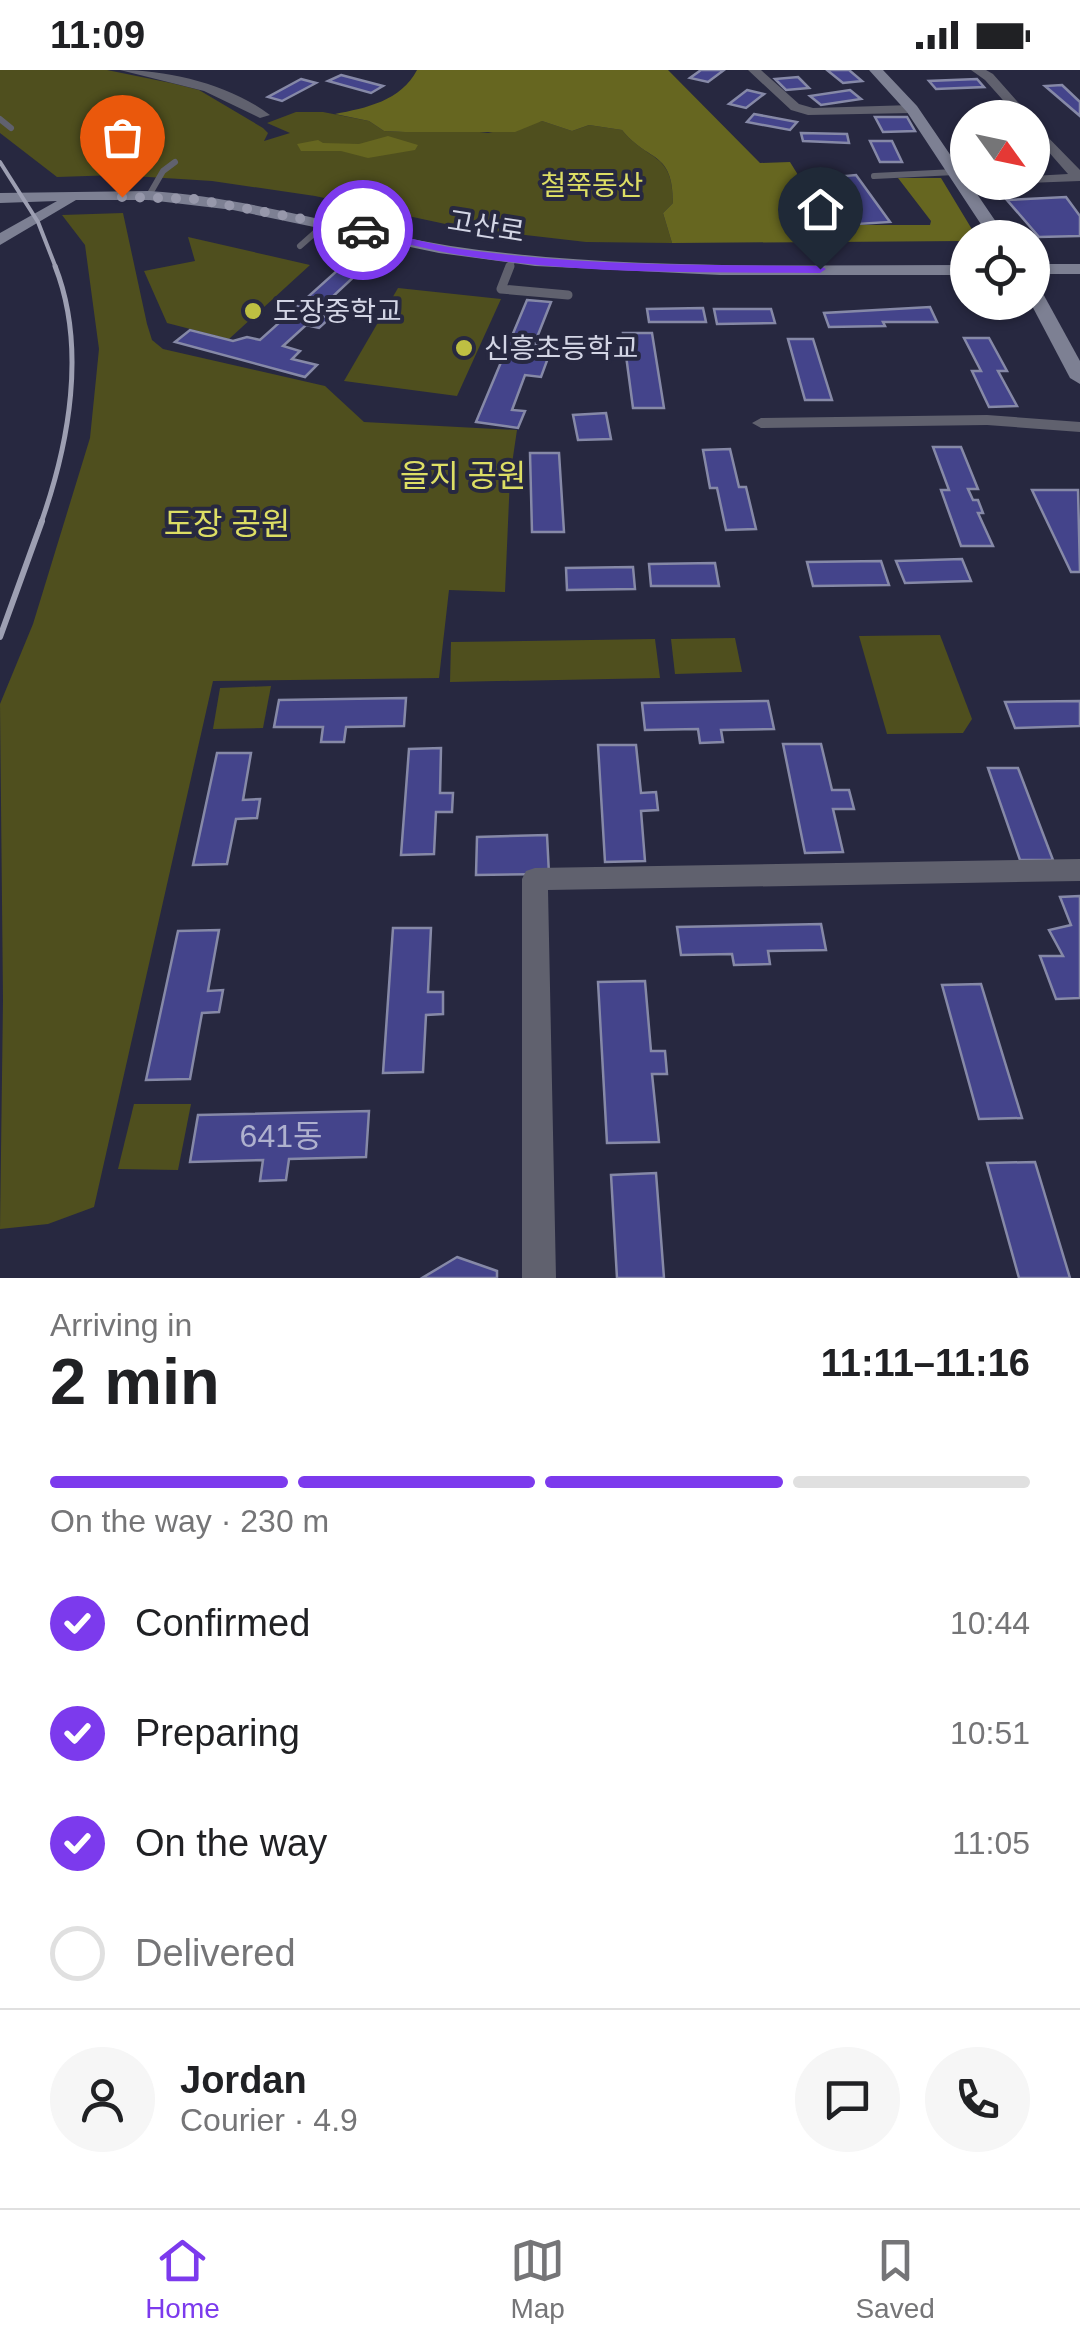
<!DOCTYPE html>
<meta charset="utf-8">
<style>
:root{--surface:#fff;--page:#f6f6f6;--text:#202124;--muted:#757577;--line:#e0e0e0;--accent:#7c3aed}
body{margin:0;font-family:Helvetica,"Noto Sans KR",sans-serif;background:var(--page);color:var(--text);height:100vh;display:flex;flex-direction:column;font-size:38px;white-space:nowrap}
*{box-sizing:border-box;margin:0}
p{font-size:32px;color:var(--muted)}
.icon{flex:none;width:55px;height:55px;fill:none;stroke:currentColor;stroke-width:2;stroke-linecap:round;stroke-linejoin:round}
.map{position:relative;height:1208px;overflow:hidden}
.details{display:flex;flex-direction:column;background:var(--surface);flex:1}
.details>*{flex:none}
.needle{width:65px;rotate:123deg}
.fabs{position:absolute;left:950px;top:30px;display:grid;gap:20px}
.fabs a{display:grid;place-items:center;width:100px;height:100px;border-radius:50%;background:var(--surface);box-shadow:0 2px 8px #0004;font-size:50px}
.pin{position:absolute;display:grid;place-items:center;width:85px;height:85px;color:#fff;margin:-102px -42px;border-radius:50% 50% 50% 0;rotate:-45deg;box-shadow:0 0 10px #0007}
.pin .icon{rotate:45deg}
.courier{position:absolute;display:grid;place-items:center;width:100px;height:100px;margin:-50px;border:8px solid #7c3aed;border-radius:50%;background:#fff;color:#222;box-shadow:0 2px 12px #0007}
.head em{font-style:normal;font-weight:800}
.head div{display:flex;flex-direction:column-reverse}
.head{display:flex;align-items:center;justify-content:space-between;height:170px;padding:0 50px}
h1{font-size:65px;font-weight:800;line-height:75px}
.bar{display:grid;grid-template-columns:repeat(4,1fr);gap:15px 10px;align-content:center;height:120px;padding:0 50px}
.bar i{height:12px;border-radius:8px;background:var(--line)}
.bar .current{background:var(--accent)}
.bar p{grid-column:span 4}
.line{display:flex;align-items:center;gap:25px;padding:0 50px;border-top:2px solid var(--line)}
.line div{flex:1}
.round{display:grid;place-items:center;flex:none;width:105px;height:105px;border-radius:52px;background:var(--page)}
ol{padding:0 50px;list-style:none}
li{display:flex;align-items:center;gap:30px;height:110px}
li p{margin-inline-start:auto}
li .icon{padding:10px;border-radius:50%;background:var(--accent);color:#fff;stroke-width:4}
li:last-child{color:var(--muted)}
li i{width:55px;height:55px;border:5px solid var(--line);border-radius:50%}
.status{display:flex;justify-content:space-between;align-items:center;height:70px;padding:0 50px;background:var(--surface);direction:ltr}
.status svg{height:28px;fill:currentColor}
.tab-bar{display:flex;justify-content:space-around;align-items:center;height:140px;border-top:2px solid var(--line);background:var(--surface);font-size:28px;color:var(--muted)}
.tab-bar a{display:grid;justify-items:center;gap:5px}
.tab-bar .current{color:var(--accent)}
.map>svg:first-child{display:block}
</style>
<div class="status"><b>11:09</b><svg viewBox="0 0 49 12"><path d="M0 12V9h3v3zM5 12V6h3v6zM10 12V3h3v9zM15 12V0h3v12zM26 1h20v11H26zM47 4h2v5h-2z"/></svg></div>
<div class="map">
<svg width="1080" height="1208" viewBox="0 0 1080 1208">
<rect width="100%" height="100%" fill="#272840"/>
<g fill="#4f4f1e">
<path d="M0 0H107L171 13 199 20 263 58 268 63 264 71 290 63 267 53 296 42H323L369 51 384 61 405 62 455 59 488 63 542 51 572 61 589 55 622 60C649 93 673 81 673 133L663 143 672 173 586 172 464 158 315 126 212 111 117 105 57 107 0 63Z"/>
<path d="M123 143 147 254 152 270 163 279 325 316 364 352 517 360 510 407 505 522 449 520 439 608 213 611 94 1137 48 1154 0 1159 3 930 0 634 33 554 90 368 99 279 85 175 62 145Z"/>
<path d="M188 167 310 195 229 269 167 253 144 201 195 191Z"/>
<path d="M398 218 501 229 457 326 344 311Z"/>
<path d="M940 565 972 649 963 663 887 664 859 566Z"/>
<path d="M735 568 742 602 675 604 671 569Z"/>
<path d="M655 569 660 608 450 612 451 572Z"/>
<path d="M271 616 263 658 213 659 220 618Z"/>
<path d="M134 1034H191L178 1100 118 1099Z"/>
</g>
<g fill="#666620">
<path d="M417 0H668L760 93 790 92 829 155H930L931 151 898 108H941L973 161 964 171 672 173 663 143 673 133C673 80 649 93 622 60L589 55 572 61 542 51 515 62H405L384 61 369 51 335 44C366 38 401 31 417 0Z"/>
<path d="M388 66 418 75 415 80 368 88 341 81H301L297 74 318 70 323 73 359 74Z"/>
</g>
<g fill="#44448b" stroke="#8689a7" stroke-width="2.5">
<path d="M701 0H724L708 12 690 8Z"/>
<path d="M827 0H849L862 11 843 13Z"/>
<path d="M341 5 383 16 371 23 328 11Z"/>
<path d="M798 7 809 18 786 20 775 9Z"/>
<path d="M301 9 316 13 282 31 268 27Z"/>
<path d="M977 9 984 17 936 19 929 11Z"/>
<path d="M1062 15 1080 32V46L1045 16Z"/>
<path d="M747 20 764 24 746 38 729 34Z"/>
<path d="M850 20 861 29 821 35 810 26Z"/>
<path d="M754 44 797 52 790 60 747 52Z"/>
<path d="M875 47H907L915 61 883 62Z"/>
<path d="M801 63 847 64 849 73 803 71Z"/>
<path d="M870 71H892L902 92H880Z"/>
<path d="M856 105 890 152 857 154 824 108Z"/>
<path d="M374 127H382L405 136 379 138 371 134Z"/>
<path d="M1066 127 1080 146V166L1039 167 1007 130Z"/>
<path d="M340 198 359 202 314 244 330 248 319 258 306 255 283 276 300 281 292 289 317 295 305 307 175 272 190 260 233 271 247 267 260 270Z"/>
<path d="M527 230 551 232 534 275 552 277 541 307 525 305 512 340 525 341 518 358 476 352Z"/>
<path d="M930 237 937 252H883L885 256 829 257 824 243Z"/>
<path d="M703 238 706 252H649L647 239Z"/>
<path d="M714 239H771L775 253 717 254Z"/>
<path d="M623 263H652L664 338H633Z"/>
<path d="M964 268H989L1007 301H998L1017 336 989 337 972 301H981Z"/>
<path d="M788 269H813L832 330H805Z"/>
<path d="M606 343 611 369 578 370 573 345Z"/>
<path d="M933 377H961L978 419H968L973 430H978L983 443H978L993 476H961L941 420H949Z"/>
<path d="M730 379 739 417H746L756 459 726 460 717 418H710L703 380Z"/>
<path d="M530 383H559L564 462H532Z"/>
<path d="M1032 420H1078L1080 502H1071Z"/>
<path d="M962 489 971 511 905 513 896 491Z"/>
<path d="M881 491 889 515 813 516 807 492Z"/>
<path d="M715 493 719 516H651L649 494Z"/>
<path d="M633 497 635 519 567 520 566 498Z"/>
<path d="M406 628 404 656 346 657 344 672H321L323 657H274L279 630Z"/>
<path d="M768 631 774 659 721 660 723 672 700 673 698 659 645 660 642 633Z"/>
<path d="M1080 631V656L1015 658 1005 632Z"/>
<path d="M783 674H821L832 720H849L854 739H833L843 782 805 783Z"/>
<path d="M598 675H636L641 723 656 722 658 740 641 741 645 791 605 792Z"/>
<path d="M441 678 440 723H453L452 742H436L434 784 401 785 409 679Z"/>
<path d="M217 683H251L243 730 260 729 257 748 236 749 227 794 193 795Z"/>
<path d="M988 698H1018L1053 790H1020Z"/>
<path d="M547 765 549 804 476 805 477 767Z"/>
<path d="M1080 826V928L1056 929 1040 886H1063L1049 860 1071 855 1060 827Z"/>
<path d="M821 854 826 880 768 881 770 894 734 895 732 884 681 885 677 857Z"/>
<path d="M393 858H431L428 922H443V944L426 945 423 1002 383 1003Z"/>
<path d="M219 860 208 921 223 920 219 942 202 943 190 1009 146 1010 178 861Z"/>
<path d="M645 911 651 981H665L667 1004H652L659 1072 607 1073 598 912Z"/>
<path d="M981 914 1022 1048 979 1049 942 915Z"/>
<path d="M369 1041 366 1087 289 1089 286 1110 260 1111 263 1090 190 1092 198 1045Z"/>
<path d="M1035 1092 1070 1208H1019L987 1093Z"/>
<path d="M656 1103 664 1208H617L611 1105Z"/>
<path d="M457 1187 497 1201V1208H422Z"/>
</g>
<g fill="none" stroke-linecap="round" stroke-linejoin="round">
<g stroke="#60616e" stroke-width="6">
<path d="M0 49 11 58"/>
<path d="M874 106 955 102"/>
<path d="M148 127 163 101 175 92"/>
<path d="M300 176 327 152"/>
<path d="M509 198 513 189"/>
</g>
<path stroke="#60616e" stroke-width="9" d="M510 196 501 219 568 225"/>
<g fill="#60616e" fill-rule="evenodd">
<path d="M120 0C169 0 231 15 270 45L260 48 204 21Z"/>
<path d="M748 0H761L799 34 813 38 912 35 918 39 912 43 808 45 791 40Z"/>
<path d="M971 0H986L993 4 1032 48H1019L985 10Z"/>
<path d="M1032 51 1080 100V111L1027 113 1032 112V106L1068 104 1032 63Z"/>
<path d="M964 111 968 112H1010L1003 116 959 118V112Z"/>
<path d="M987 345 1080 352V362L987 355 761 358 752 353 761 348Z"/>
<path d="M1080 789V811L548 820 556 1208H522V809L526 801 535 798Z"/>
</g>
<g fill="#7d8093" fill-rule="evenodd">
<path d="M869 0H883L917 36 1007 168H990L907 42Z"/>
<path d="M149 121C261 128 368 166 479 180 641 200 805 195 968 195V205H720L535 196 439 183 233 140 149 130H76L0 175V163L57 131 0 133V123Z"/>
<rect x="1032" y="194" width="48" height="10"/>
<path d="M1032 215 1041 220 1080 291V314L1070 308 1030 232Z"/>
</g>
<path stroke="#9d9fb2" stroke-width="4" d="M0 92 38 152 56 198"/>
<path stroke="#9d9fb2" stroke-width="5" d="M41 453C69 374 87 277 55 196"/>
<path stroke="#9d9fb2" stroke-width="6" d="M0 567 42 451"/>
</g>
<path fill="#7c3aed" d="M363 157C400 165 438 177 476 181 590 196 705 195 820 196L826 199 820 203C704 202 588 205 473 187 435 182 397 171 360 162Z"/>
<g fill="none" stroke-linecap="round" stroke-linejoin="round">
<path stroke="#9798ab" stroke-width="10" stroke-dasharray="0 18" d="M122 127 194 129 363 160"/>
</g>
<g fill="#bebf42" stroke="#272840" stroke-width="4">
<circle cx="253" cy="241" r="10"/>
<circle cx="464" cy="278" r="10"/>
</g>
<g text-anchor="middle" stroke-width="8" stroke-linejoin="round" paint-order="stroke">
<g font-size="28" fill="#ddde64" stroke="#272840">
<text x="592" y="125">철쭉동산</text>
</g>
<g font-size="28" fill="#d3d5e5" stroke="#272840">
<text transform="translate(486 156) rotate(9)" y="10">고산로</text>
</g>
<g font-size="28" fill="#d3d5e5" stroke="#272840" text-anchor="start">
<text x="273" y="251">도장중학교</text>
<text x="484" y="288">신흥초등학교</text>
</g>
<g font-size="32" fill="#ddde64" stroke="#272840">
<text x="463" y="417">을지 공원</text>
<text x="227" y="465">도장 공원</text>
</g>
<g font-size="32" fill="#afb1ce">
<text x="281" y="1077">641동</text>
</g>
</g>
</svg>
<div class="fabs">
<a><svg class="needle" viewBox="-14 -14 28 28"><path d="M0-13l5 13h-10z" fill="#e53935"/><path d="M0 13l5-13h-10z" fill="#757577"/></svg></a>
<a><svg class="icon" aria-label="locate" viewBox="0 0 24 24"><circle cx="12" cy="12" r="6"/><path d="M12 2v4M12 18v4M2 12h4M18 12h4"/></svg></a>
</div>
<div class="pin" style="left:122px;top:127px;background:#ea580c"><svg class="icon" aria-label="bag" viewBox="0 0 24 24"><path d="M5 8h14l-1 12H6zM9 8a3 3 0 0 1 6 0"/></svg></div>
<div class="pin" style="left:820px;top:199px;background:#1f2937"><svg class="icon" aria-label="home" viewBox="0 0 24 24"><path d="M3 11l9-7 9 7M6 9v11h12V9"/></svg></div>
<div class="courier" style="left:363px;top:160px"><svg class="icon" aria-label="car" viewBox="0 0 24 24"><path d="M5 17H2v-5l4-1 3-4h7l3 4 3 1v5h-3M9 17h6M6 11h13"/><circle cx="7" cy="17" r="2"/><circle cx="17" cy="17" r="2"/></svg></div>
</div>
<section class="details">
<div class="head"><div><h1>2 min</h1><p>Arriving in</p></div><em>11:11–11:16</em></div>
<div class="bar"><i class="current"></i><i class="current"></i><i class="current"></i><i></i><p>On the way · 230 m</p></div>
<ol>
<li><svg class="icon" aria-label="check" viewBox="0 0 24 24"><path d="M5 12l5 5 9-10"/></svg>Confirmed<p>10:44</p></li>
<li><svg class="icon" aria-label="check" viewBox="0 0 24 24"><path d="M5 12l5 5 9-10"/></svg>Preparing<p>10:51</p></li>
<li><svg class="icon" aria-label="check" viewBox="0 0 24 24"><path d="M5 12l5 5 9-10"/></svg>On the way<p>11:05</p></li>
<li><i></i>Delivered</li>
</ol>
<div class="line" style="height:180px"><a class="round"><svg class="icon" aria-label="person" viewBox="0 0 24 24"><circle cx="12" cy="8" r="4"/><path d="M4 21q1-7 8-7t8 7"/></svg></a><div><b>Jordan</b><p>Courier · 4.9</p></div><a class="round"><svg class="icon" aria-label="chat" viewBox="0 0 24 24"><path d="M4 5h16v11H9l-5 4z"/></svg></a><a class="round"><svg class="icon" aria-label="phone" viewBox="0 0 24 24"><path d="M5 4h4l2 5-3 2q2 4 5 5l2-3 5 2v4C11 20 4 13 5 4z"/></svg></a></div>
</section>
<nav class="tab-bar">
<a class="current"><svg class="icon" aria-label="home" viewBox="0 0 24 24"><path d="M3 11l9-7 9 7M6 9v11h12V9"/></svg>Home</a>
<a><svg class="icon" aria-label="map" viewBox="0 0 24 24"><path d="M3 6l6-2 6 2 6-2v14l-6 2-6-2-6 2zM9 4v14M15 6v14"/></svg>Map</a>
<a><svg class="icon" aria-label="saved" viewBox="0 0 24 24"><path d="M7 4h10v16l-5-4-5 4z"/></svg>Saved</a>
</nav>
